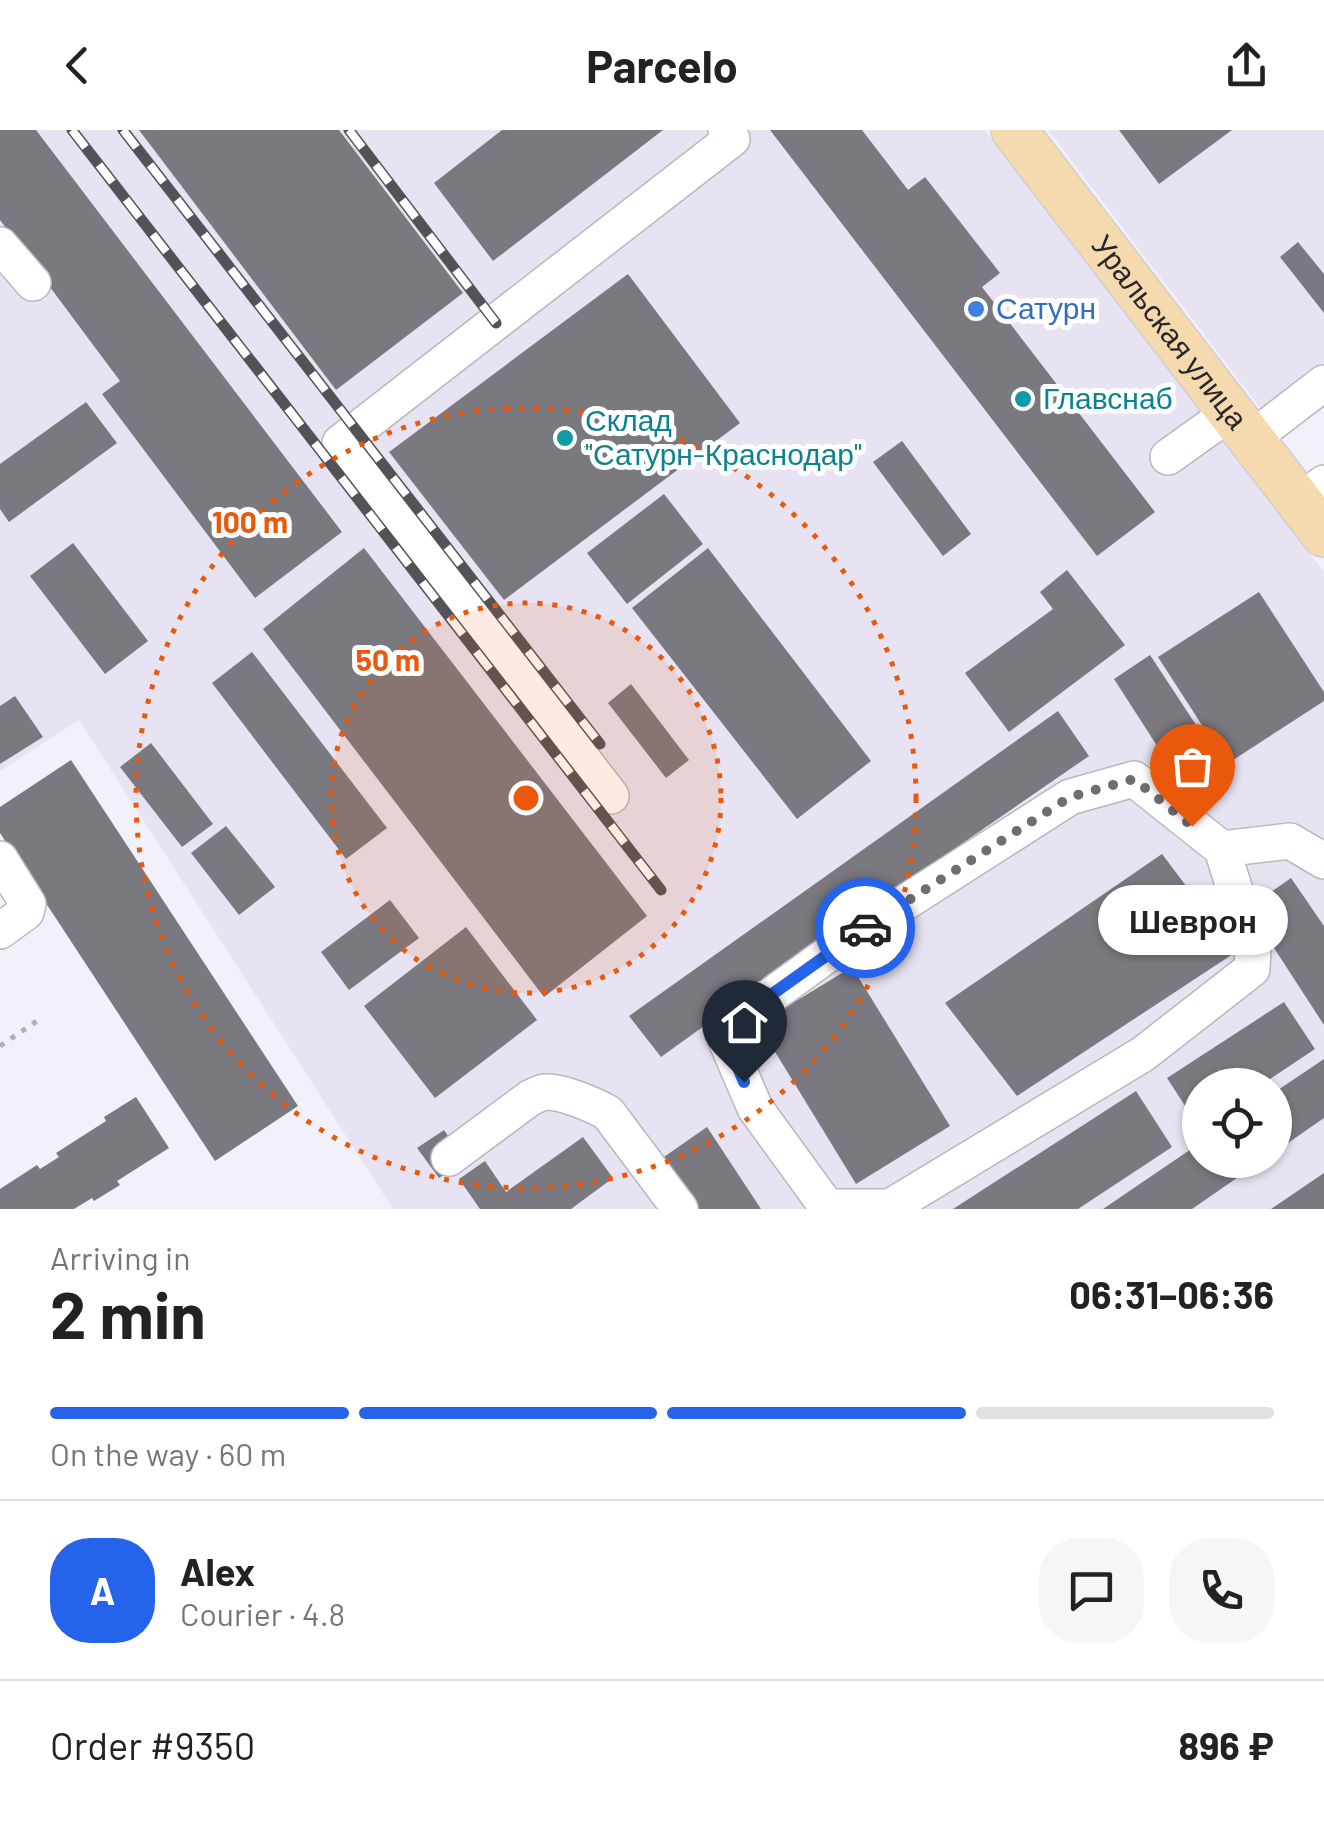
<!DOCTYPE html>
<meta charset="utf-8">
<style>
:root{--surface:#fff;--page:#f6f6f6;--text:#222;--muted:#767676;--line:#e0e0e0;--accent:#2563eb}
body{margin:0;font-family:Barlow,sans-serif;background:var(--page);color:var(--text);height:100vh;display:flex;flex-direction:column;font-size:38px;white-space:nowrap}
*{box-sizing:border-box;margin:0}
p{font-size:32px;color:var(--muted)}
.icon{flex:none;width:55px;height:55px;fill:none;stroke:currentColor;stroke-width:2;stroke-linecap:round;stroke-linejoin:round}
.map{position:relative;height:1079px;overflow:hidden}
.sheet{display:flex;flex-direction:column;background:var(--surface);flex:1}
.sheet>*{flex:none}
.tools{position:absolute;left:1182px;top:938px;display:grid;gap:20px}
.tools a{display:grid;place-items:center;width:110px;height:110px;border-radius:50%;background:var(--surface);box-shadow:0 2px 8px #0004;font-size:50px}
.pin{position:absolute;display:grid;place-items:center;width:85px;height:85px;color:#fff;margin:-102px -42px;border-radius:50% 50% 50% 0;rotate:-45deg;box-shadow:0 0 10px #0007}
.pin .icon{rotate:45deg}
.courier{position:absolute;display:grid;place-items:center;width:100px;height:100px;margin:-50px;border:8px solid #2563eb;border-radius:50%;background:#fff;color:#222;box-shadow:0 2px 12px #0007}
.bubble{position:absolute;height:70px;border-radius:35px;background:var(--surface);box-shadow:0 2px 8px #0004;font-size:32px;font-weight:700;line-height:70px;text-align:center}
.overview em{font-style:normal;font-weight:700}
.overview div{display:flex;flex-direction:column-reverse}
.overview{display:flex;align-items:center;justify-content:space-between;height:170px;padding:0 50px}
h1{font-size:65px;font-weight:700;line-height:75px}
.bar{display:grid;grid-template-columns:repeat(4,1fr);gap:15px 10px;align-content:center;height:120px;padding:0 50px}
.bar i{height:12px;border-radius:8px;background:var(--line)}
.bar .active{background:var(--accent)}
.bar p{grid-column:span 4}
.line{display:flex;align-items:center;gap:25px;padding:0 50px;border-top:2px solid var(--line)}
.line div{flex:1}
.round{display:grid;place-items:center;flex:none;width:105px;height:105px;border-radius:40px;background:var(--page)}
header{display:flex;justify-content:space-between;align-items:center;height:130px;padding:0 50px;background:var(--surface);font-size:45px;font-weight:700}
.map>svg:first-child{display:block}
</style>
<header><svg class="icon" aria-label="back" viewBox="0 0 24 24"><path d="M15 5l-7 7 7 7"/></svg>Parcelo<svg class="icon" aria-label="share" viewBox="0 0 24 24"><path d="M12 15V3M7 8l5-5 5 5M5 13v7h14v-7"/></svg></header>
<div class="map">
<svg width="1324" height="1079" viewBox="0 0 1324 1079">
<rect width="100%" height="100%" fill="#f2f0f8"/>
<g fill="#e7e3f2" fill-rule="evenodd">
<path d="M0 0H985L1324 442V1079H393L79 590 0 641ZM1200 955H1275V1030H1200Z"/>
<path d="M1048 0H1324V264L1277 300Z"/>
</g>
<g fill="#7b7980">
<path d="M0 0H36L342 402 255 468 102 264 120 251 0 90Z"/>
<path d="M139 0H339L463 163 336 260Z"/>
<path d="M502 0H663L493 131 434 53Z"/>
<path d="M770 0H862L908 60 925 47 1000 143 982 157 1155 382 1097 426Z"/>
<path d="M1119 0H1232L1159 54Z"/>
<path d="M1298 112 1324 144V183L1280 127Z"/>
<path d="M628 144 740 293 504 470 389 322Z"/>
<path d="M86 272 117 313 9 392 0 379V334Z"/>
<path d="M902 311 971 404 943 426 873 332Z"/>
<path d="M664 364 703 414 627 474 587 423Z"/>
<path d="M73 413 148 511 105 544 30 446Z"/>
<path d="M364 418 647 786 544 867 263 499Z"/>
<path d="M708 418 871 631 797 689 632 478Z"/>
<path d="M1067 440 1125 515 1009 602 965 543 1053 479 1040 462Z"/>
<path d="M1259 462 1324 562V571L1227 634 1158 527Z"/>
<path d="M252 522 387 698 346 729 212 553Z"/>
<path d="M1150 525 1200 601 1163 625 1114 549Z"/>
<path d="M631 554 689 630 666 648 608 573Z"/>
<path d="M15 566 43 607 0 634V576Z"/>
<path d="M1058 581 1089 626 861 783 661 927 629 886Z"/>
<path d="M151 613 213 694 182 717 120 637Z"/>
<path d="M71 630 298 976 215 1031 0 703V677Z"/>
<path d="M226 696 275 757 239 785 191 723Z"/>
<path d="M1162 724 1236 822 1017 966 945 873Z"/>
<path d="M1291 748 1324 796V895L1248 778Z"/>
<path d="M390 770 419 808 349 860 321 822Z"/>
<path d="M466 797 537 890 435 968 364 876Z"/>
<path d="M852 837 950 996 856 1054 758 894Z"/>
<path d="M1284 872 1315 919 1261 955H1200V999L1167 948Z"/>
<path d="M1324 929V988L1275 1022V962Z"/>
<path d="M1136 961 1172 1017 1078 1079H953Z"/>
<path d="M136 967 169 1018 117 1051 120 1055 94 1071 92 1068 74 1079H0V1059L37 1035 40 1039 59 1027 56 1023 106 991 104 987Z"/>
<path d="M707 997 761 1079H694L661 1029Z"/>
<path d="M444 1000 465 1030 439 1048 417 1018Z"/>
<path d="M583 1007 613 1048 571 1079H480L459 1049 485 1031 506 1062Z"/>
<path d="M1200 1013V1030H1263L1192 1079H1103Z"/>
<path d="M1324 1043V1079H1271Z"/>
</g>
<g fill="none" stroke-linecap="round" stroke-linejoin="round">
<g stroke="#b9b7be" stroke-width="38">
<g id="minor">
<path d="M0 115 33 153"/>
<path d="M1255 306 1324 253"/>
<path d="M1168 327 1231 282"/>
<path d="M1303 369 1324 353"/>
<path d="M611 666 340 313 732 9 726 0"/>
<path d="M1222 719 1253 818 1252 839 1143 924 890 1077H827L755 978 722 901 856 804 1070 667 1134 649 1222 719 1290 711 1324 731"/>
<path d="M0 729 28 774 26 782 0 801"/>
<path d="M449 1028 530 968C534 966 540 963 545 962 562 961 594 975 608 983L680 1079"/>
</g>
</g>
<g stroke="#cfcfd0" stroke-width="48">
<g id="major">
<path id="s1" d="M1014 0 1324 404"/>
</g>
</g>
<path stroke="#b1afb6" stroke-width="5" stroke-dasharray="5 8" stroke-linecap="butt" d="M0 916 43 887"/>
<use href="#minor" stroke="#fff" stroke-width="35"/>
<use href="#major" stroke="#f5daaf" stroke-width="45"/>
<g stroke="#535256" stroke-width="11">
<g id="rail">
<path d="M72 0 661 760"/>
<path d="M123 0 600 614"/>
<path d="M349 0 496 193"/>
</g>
</g>
<use href="#rail" stroke="#fff" stroke-width="8" stroke-dasharray="22" stroke-linecap="butt"/>
</g>
<g fill="none" stroke-linecap="round" stroke-linejoin="round">
<path stroke="#6e6d71" stroke-width="10" stroke-dasharray="0 18" d="M865 798 1070 667 1134 649 1192 696"/>
<path stroke="#2563eb" stroke-width="12" d="M744 952 722 900 865 798"/>
</g>
<circle cx="526" cy="668" r="195" fill="#e8590c" fill-opacity=".12"/>
<g fill="none" stroke="#e8590c" stroke-width="5" stroke-dasharray="5 10">
<circle cx="526" cy="668" r="195"/>
<circle cx="526" cy="668" r="390"/>
</g>
<circle fill="#3f7fe0" stroke="#fff" stroke-width="4" cx="976" cy="179" r="10"/>
<g fill="#0f9aa8" stroke="#fff" stroke-width="4">
<circle cx="1023" cy="269" r="10"/>
<circle cx="565" cy="308" r="10"/>
</g>
<g text-anchor="middle" stroke-width="10" stroke-linejoin="round" paint-order="stroke">
<g font-size="30" fill="#366cbe" stroke="#fff" text-anchor="start">
<text x="996" y="189">Сатурн</text>
</g>
<g font-size="30" fill="#272629" stroke="#fff">
<text dy="10" stroke="none"><textPath href="#s1" startOffset="255">Уральская улица</textPath></text>
</g>
<g font-size="30" fill="#0d838f" stroke="#fff" text-anchor="start">
<text x="1043" y="279">Главснаб</text>
<text x="585" y="301">Склад<tspan x="585" dy="34">"Сатурн-Краснодар"</tspan></text>
</g>
</g>
<circle cx="526" cy="668" r="15" fill="#e8590c" stroke="#fff" stroke-width="5"/>
<g font-size="30" text-anchor="middle" font-weight="bold" fill="#e8590c" stroke="#fff" stroke-width="10" stroke-linejoin="round" paint-order="stroke">
<text x="250" y="403">100 m</text>
<text x="388" y="541">50 m</text>
</g>
</svg>
<div class="tools">
<a><svg class="icon" aria-label="locate" viewBox="0 0 24 24"><circle cx="12" cy="12" r="6"/><path d="M12 2v4M12 18v4M2 12h4M18 12h4"/></svg></a>
</div>
<div class="pin" style="left:1192px;top:696px;background:#ea580c"><svg class="icon" aria-label="bag" viewBox="0 0 24 24"><path d="M5 8h14l-1 12H6zM9 8a3 3 0 0 1 6 0"/></svg></div>
<div class="pin" style="left:744px;top:952px;background:#1f2937"><svg class="icon" aria-label="home" viewBox="0 0 24 24"><path d="M3 11l9-7 9 7M6 9v11h12V9"/></svg></div>
<div class="courier" style="left:865px;top:798px"><svg class="icon" aria-label="car" viewBox="0 0 24 24"><path d="M5 17H2v-5l4-1 3-4h7l3 4 3 1v5h-3M9 17h6M6 11h13"/><circle cx="7" cy="17" r="2"/><circle cx="17" cy="17" r="2"/></svg></div>
<div class="bubble" style="left:1098px;top:755px;width:190px">Шеврон</div>
</div>
<section class="sheet">
<div class="overview"><div><h1>2 min</h1><p>Arriving in</p></div><em>06:31–06:36</em></div>
<div class="bar"><i class="active"></i><i class="active"></i><i class="active"></i><i></i><p>On the way · 60 m</p></div>
<div class="line" style="height:180px"><b class="round" style="background:var(--accent);color:#fff">A</b><div><b>Alex</b><p>Courier · 4.8</p></div><a class="round"><svg class="icon" aria-label="chat" viewBox="0 0 24 24"><path d="M4 5h16v11H9l-5 4z"/></svg></a><a class="round"><svg class="icon" aria-label="phone" viewBox="0 0 24 24"><path d="M5 4h4l2 5-3 2q2 4 5 5l2-3 5 2v4C11 20 4 13 5 4z"/></svg></a></div>
<div class="line" style="height:130px"><div>Order #9350</div><b>896 ₽</b></div>
</section>
